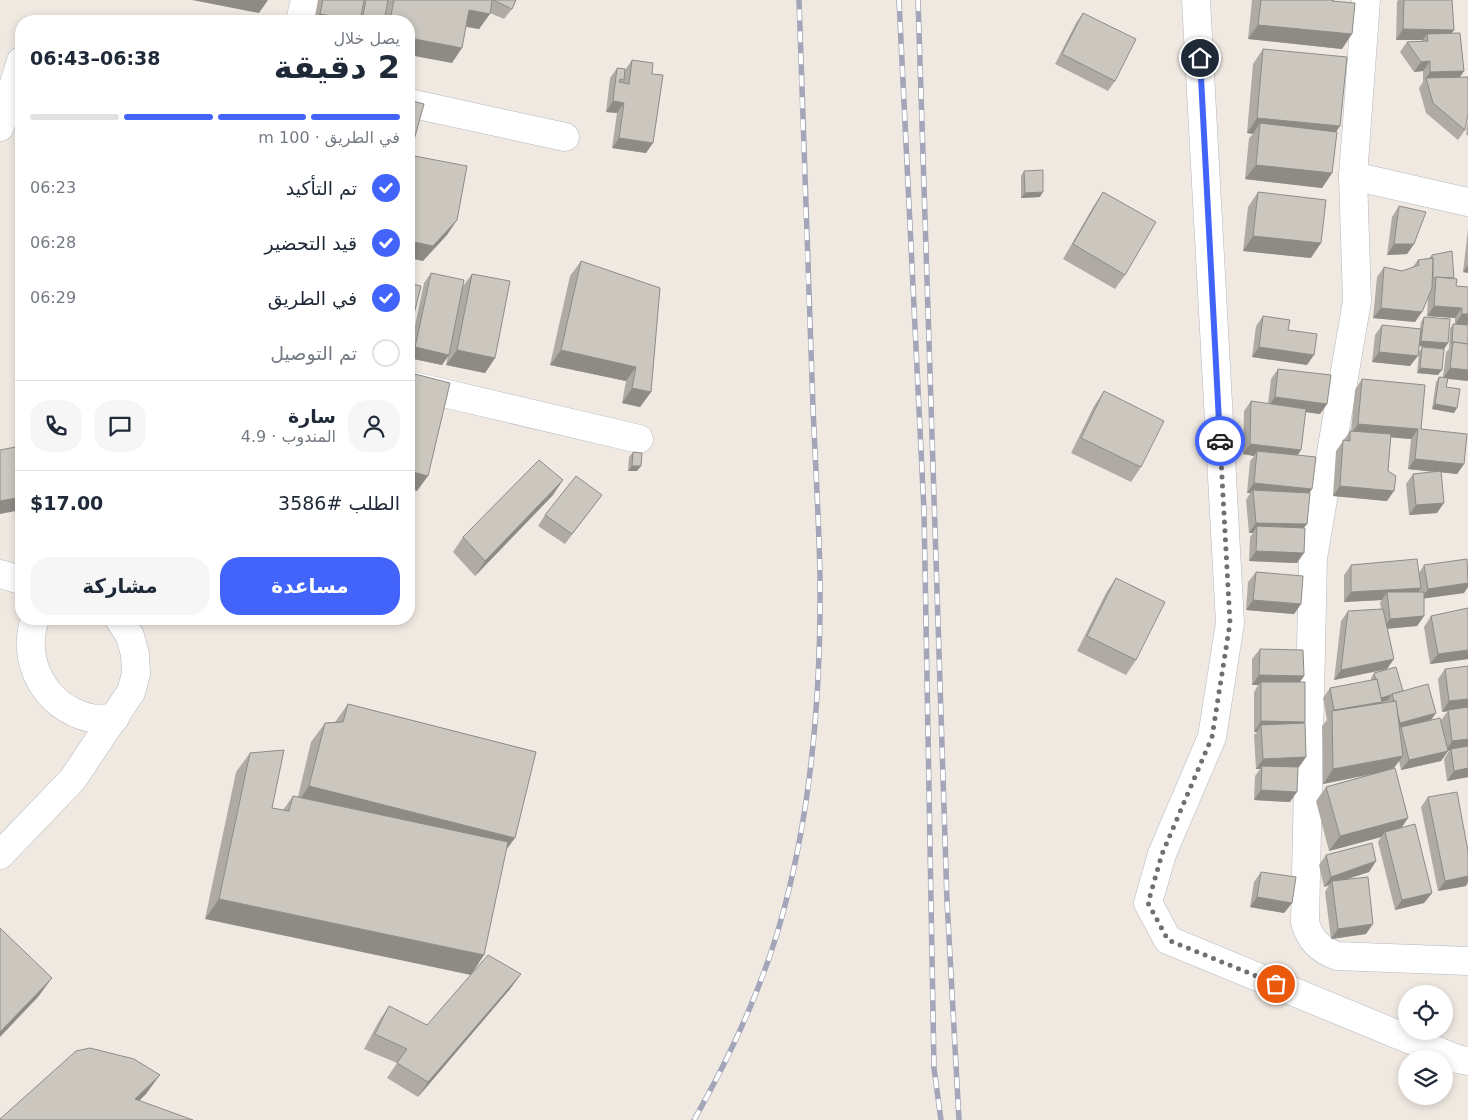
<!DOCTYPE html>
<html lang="ar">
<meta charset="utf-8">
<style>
:root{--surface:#fff;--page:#f6f6f7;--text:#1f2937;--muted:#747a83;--line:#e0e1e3;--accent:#4264fb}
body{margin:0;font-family:"DejaVu Sans","Noto Sans Arabic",sans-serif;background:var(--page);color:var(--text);direction:rtl;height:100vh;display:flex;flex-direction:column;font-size:19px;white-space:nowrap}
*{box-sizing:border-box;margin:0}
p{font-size:16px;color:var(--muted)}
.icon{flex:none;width:28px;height:28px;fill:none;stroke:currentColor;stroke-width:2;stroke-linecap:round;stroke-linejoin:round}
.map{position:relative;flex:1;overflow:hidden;direction:ltr}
.sheet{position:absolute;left:15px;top:15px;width:400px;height:610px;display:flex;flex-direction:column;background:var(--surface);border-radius:20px;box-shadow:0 2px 8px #0003;direction:rtl}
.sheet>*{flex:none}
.tools{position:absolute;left:1398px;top:985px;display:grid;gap:10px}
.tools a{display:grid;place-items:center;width:55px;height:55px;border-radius:50%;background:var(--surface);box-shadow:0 2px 8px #0003;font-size:25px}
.pin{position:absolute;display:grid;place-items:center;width:42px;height:42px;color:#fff;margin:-21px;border:2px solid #fff;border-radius:50%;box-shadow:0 1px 5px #0007}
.courier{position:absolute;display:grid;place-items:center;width:50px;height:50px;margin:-25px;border:4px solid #4264fb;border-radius:50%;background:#fff;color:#222;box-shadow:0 1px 6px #0007}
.summary em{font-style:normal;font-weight:700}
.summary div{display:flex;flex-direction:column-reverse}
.summary{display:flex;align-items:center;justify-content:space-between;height:85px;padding:0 15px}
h1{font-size:32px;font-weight:700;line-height:38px}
.bar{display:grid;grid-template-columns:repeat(4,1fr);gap:8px 5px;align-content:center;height:60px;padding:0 15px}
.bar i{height:6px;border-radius:4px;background:var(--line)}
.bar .active{background:var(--accent)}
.bar p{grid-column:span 4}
.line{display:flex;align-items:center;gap:12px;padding:0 15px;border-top:1px solid var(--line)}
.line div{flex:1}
.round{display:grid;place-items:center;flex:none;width:52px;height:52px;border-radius:20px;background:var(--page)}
ol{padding:0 15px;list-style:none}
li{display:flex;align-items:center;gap:15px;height:55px}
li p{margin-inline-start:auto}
li .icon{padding:5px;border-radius:50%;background:var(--accent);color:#fff;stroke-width:4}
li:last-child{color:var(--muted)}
li i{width:28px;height:28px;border:2px solid var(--line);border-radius:50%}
.cta{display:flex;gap:10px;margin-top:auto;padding:10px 15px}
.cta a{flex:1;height:58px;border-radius:20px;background:var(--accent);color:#fff;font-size:20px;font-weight:700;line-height:58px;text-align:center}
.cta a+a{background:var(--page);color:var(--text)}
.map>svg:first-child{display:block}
</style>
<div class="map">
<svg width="1468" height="1120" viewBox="0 0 1468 1120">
<rect width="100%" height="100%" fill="#efe9e1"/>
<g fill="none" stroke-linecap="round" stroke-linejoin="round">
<g stroke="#b4b7c1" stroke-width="29">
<g id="minor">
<path d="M1196 0 1230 623 1212 737 1162 854 1148 903 1168 940 1457 1059 1468 1061"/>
<path d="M1366 0 1353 176 1357 301 1313 558 1305 922C1310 940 1319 949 1337 956L1468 961"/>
<path d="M300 21 305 0"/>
<path d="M409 103 565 137"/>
<path d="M0 127 21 61"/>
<path d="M1353 176 1468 202"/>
<path d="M409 385 639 439"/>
<path d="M0 574 21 580"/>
<path d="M35 619C20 661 46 709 91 718 98 719 107 718 115 718"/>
<path d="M0 855 73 779 131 692 136 674 135 654 130 636 119 619"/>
</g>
</g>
<use href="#minor" stroke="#fff" stroke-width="28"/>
<g stroke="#a3a6b8" stroke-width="5.5">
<g id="rail">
<path d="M899 0 924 511 934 1068 941 1120"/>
<path d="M918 0 947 901 959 1120"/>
<path d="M694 1120C727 1062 756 1001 776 937 811 823 821 698 820 579 819 512 814 445 812 379 807 252 803 126 799 0"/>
</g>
</g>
<use href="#rail" stroke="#fff" stroke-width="4" stroke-dasharray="11" stroke-linecap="butt"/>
</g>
<g fill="#afaba4">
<path d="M318 0H516L512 9 504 19 490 13 479 29 466 27 452 63 409 21H314Z"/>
<path d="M1252 0H1334V1L1342 49 1248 39Z"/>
<path d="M1398 0H1452L1451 33 1464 71 1460 77 1465 130 1458 140 1426 113 1419 88 1423 82V71L1414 72 1400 52 1407 42 1421 41 1423 40H1396L1397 2Z"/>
<path d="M1083 13 1115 81 1108 91 1055 64 1076 23Z"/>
<path d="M1263 49 1336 132 1332 173 1322 188 1245 179 1249 138 1253 134 1247 133 1253 64Z"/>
<path d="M632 60 652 74 646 153 612 148 617 113 606 112 610 78 617 68 625 70Z"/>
<path d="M1468 120V136L1466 134Z"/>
<path d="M1024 171 1040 197 1021 198V176Z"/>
<path d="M1103 192 1125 275 1115 289 1063 259 1093 207Z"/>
<path d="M1258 192 1311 258 1243 251 1248 207Z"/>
<path d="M1399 206 1414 244 1407 254 1387 255 1392 217Z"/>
<path d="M1468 229V273L1463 272Z"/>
<path d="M1432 255 1454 278 1456 286 1468 287 1467 325 1455 324V318L1427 316 1428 298 1415 322 1373 318 1377 277 1384 267 1402 271 1412 268 1418 260 1429 258Z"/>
<path d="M581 261 651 392 640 407 622 403 626 381 550 365 570 276Z"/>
<path d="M431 273 463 286 472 274 495 358 485 373 446 365 448 355 442 365 409 358V354L424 283Z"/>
<path d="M1263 316 1288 330 1307 365 1252 357 1256 326Z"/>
<path d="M1424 317 1448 343 1444 349 1419 346 1410 366 1372 362 1375 335 1382 325 1420 329 1421 322Z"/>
<path d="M1453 324 1468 381 1448 379 1446 387 1454 413 1432 409 1436 382 1439 377H1443L1446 352 1449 349 1450 329Z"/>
<path d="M1422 347 1438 375 1417 373 1419 352Z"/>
<path d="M1278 369 1327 404 1320 414 1306 412 1297 455 1310 493 1307 524 1303 528 1297 563 1249 561 1250 537 1253 533H1249L1246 500 1250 493H1247L1250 461 1254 456 1243 454 1244 411 1251 401 1268 404 1271 379Z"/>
<path d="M415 374 417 491 409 488V384Z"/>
<path d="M1362 379 1421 429 1464 464 1457 474 1441 472 1437 513 1409 515 1406 484 1413 474 1433 472 1408 469 1411 439 1390 437 1388 471 1387 501 1333 496 1336 451 1350 431H1351L1355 390Z"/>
<path d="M1104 391 1141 467 1131 482 1071 453 1094 406Z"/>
<path d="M633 452 637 471H628L629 457Z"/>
<path d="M553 495 475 576 453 552 463 537Z"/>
<path d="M602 495 565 544 538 526 545 515Z"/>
<path d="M1351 565 1419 573 1424 565 1464 593 1424 598V616L1417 626 1387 629V669L1334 680 1341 621 1348 611 1381 609 1380 602 1382 600 1344 602V575Z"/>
<path d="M1256 572 1301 604 1294 614 1246 610 1248 582Z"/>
<path d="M1116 578 1136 660 1126 675 1077 651 1106 593Z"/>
<path d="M1431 616 1468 659 1430 664 1424 627Z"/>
<path d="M1260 649 1304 676 1300 682 1305 722 1303 723 1306 757 1299 767H1293L1290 802 1254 800 1255 776 1260 769H1256L1254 735 1257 732H1254V692L1258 685H1252V659Z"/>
<path d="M1445 669 1468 777 1447 781 1444 759 1449 751H1448L1441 761 1401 770 1399 761 1394 768 1401 828 1432 893 1424 903 1395 910 1378 842 1381 837 1329 851 1316 801 1326 787 1371 774 1323 784 1322 726 1327 720 1323 698 1330 688 1371 681V678L1374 673 1403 691 1431 720H1441L1448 711 1442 712 1438 679Z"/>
<path d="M348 704 536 752 205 919 236 772 250 753 272 808 283 810 293 796 298 797 311 742 325 723 335 722Z"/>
<path d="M1428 797 1466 886 1438 891 1421 807Z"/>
<path d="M1326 855 1376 861 1369 872 1344 880 1366 934 1331 939 1325 892 1329 885 1324 887 1319 865Z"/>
<path d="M1261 872 1292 903 1284 913 1250 907 1254 882Z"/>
<path d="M521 974 510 989 418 1097 387 1078 397 1063 364 1049 379 1021 389 1006 427 1025Z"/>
</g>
<g fill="#8e8b86">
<path d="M192 0H268L259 13Z"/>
<path d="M469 10 490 14 479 29 459 25Z"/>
<path d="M320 14 360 21H315Z"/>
<path d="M1258 25 1352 34 1342 49 1248 39Z"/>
<path d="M1403 29 1454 30 1447 40 1427 34 1423 40H1396Z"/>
<path d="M409 38 462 48 452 63 409 55Z"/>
<path d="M1430 61 1423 71 1414 72 1421 62Z"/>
<path d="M1464 71 1457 81 1426 78 1430 72Z"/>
<path d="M613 101 624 103 617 113 606 112Z"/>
<path d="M1257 118 1340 126 1330 141 1260 123 1253 134 1247 133Z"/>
<path d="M619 138 653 143 646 153 612 148Z"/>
<path d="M409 146 412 147 409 152Z"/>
<path d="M1256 165 1332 173 1322 188 1245 179Z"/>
<path d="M1043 192 1040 197 1021 198 1025 193Z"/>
<path d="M457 220 447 235 423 261 409 258V241Z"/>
<path d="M1253 236 1321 243 1311 258 1243 251Z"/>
<path d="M1394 244H1414L1407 254 1387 255Z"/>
<path d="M1468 265V273L1463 272Z"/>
<path d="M1434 306 1462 308 1455 318 1427 316Z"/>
<path d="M1381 308 1422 312 1415 322 1373 318Z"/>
<path d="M1462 314H1468V324L1467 325 1455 324Z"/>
<path d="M409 317 413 318 409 325Z"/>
<path d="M1421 341 1448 343 1444 349 1418 346Z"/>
<path d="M415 347 449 355 442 365 409 358V356Z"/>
<path d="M1259 347 1314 355 1307 365 1252 357Z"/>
<path d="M457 350 495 358 485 373 446 365Z"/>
<path d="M561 350 636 367 626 381 550 365Z"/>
<path d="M1379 352 1418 356 1410 366 1372 362Z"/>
<path d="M1420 368 1442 370 1438 375 1417 373Z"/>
<path d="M1450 368 1468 370V381L1443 378Z"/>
<path d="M632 388 651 392 640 407 622 403Z"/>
<path d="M1275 397 1327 404 1320 414 1268 407Z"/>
<path d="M1435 404 1457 408 1454 413 1432 409Z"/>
<path d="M1358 424 1418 429 1411 439 1351 434Z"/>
<path d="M1250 444 1301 450 1294 461 1257 451 1254 456 1243 454Z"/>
<path d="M1415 459 1464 464 1457 474 1408 469Z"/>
<path d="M632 466H641L637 471H628Z"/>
<path d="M409 471 428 476 417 491 409 488Z"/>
<path d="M563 480 553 495 475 576 485 561Z"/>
<path d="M1254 483 1312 489 1305 500 1253 490 1250 493H1247Z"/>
<path d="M1340 486 1394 491 1387 501 1333 496Z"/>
<path d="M21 497V510L0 514V501Z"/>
<path d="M1444 503 1437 513 1409 515 1416 505Z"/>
<path d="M1256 523 1307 524 1299 534 1257 526 1253 533H1249Z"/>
<path d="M1256 551 1304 553 1297 563 1249 561Z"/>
<path d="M1468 583V587L1464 593 1421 599 1428 589Z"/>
<path d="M1421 588 1414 598 1387 592 1382 600 1344 602 1351 592Z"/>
<path d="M1253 600 1301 604 1294 614 1246 610Z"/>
<path d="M1424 616 1417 626 1382 629 1390 619Z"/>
<path d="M1468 650V659L1430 664 1438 654Z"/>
<path d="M1394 659 1387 669 1334 680 1341 670Z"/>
<path d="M1259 675 1304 676 1297 686 1261 682 1258 685H1252Z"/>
<path d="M1391 695 1388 700 1381 702 1374 712H1332L1334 710Z"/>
<path d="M1468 699V708L1442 712 1449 701Z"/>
<path d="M1436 713 1429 723 1401 727 1398 731 1393 733 1400 723Z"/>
<path d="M1261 721 1305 722 1298 732 1261 725 1257 732H1254Z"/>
<path d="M1468 739V748L1451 749 1449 751H1448L1441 761 1401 770 1409 760 1445 752 1452 741Z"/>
<path d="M1403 756 1392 770 1323 784 1333 769Z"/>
<path d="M1306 757 1299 767 1262 769V766L1260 769H1256L1263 759Z"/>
<path d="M1468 768V777L1447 781 1454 771Z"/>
<path d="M309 786 515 838 501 857 296 805Z"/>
<path d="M1261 790 1297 792 1290 802 1254 800Z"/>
<path d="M1408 818 1398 833 1385 832 1381 837 1329 851 1340 836Z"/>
<path d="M1376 861 1369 872 1332 884V881L1329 885 1324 887 1331 877Z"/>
<path d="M1468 876V882L1466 886 1438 891 1445 881Z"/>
<path d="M1432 893 1424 903 1395 910 1402 900Z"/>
<path d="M1257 897 1292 903 1284 913 1250 907Z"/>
<path d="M219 899 484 955 471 975 205 919Z"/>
<path d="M1373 924 1366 934 1331 939 1338 929Z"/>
<path d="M521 974 510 989 418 1097 428 1082Z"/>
<path d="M52 978 38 997 0 1037V1032Z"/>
<path d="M160 1075 146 1094 122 1118 135 1099Z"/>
</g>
<g fill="#cbc7bf" stroke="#8e8b86">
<path d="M323 0H364L360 21 320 14Z"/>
<path d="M366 0H388L384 21H362Z"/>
<path d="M394 0H492L490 14 469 10 462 48 409 38V21H390Z"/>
<path d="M493 0H516L512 9Z"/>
<path d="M1261 0H1332V1L1355 3 1352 34 1258 25Z"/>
<path d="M1404 0H1452L1454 30 1403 29Z"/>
<path d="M1083 13 1136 39 1115 81 1062 54Z"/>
<path d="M1460 33 1464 71 1430 72V61L1421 62 1407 42 1428 41 1427 34Z"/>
<path d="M1263 49 1347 57 1340 126 1257 118Z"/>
<path d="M632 60 653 63 652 74 663 75 653 143 619 138 624 103 613 101 617 68 625 69 624 80 620 79 619 82 629 84Z"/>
<path d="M1468 77V114L1465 130 1433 103 1426 78Z"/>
<path d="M409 100 424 104 412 147 409 146Z"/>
<path d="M1260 123 1337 132 1332 173 1256 165Z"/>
<path d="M409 155 467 166 457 220 433 246 409 241Z"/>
<path d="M1043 170V192L1025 193 1024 171Z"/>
<path d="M1103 192 1156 222 1125 275 1073 244Z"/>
<path d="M1258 192 1326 200 1321 243 1253 236Z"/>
<path d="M1399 206 1426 212 1414 244H1394Z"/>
<path d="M1452 251 1454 278 1436 277 1435 278H1433V258H1432V255Z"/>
<path d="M1433 258 1432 288 1422 312 1381 308 1384 267 1402 271 1419 265 1418 260Z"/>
<path d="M581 261 660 288 651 392 632 388 636 367 561 350Z"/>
<path d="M431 273 464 280 449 355 415 347Z"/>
<path d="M472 274 510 281 495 358 457 350Z"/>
<path d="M1436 277 1457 279 1456 286 1468 287V314H1462V308L1434 306Z"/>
<path d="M409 283 421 286 413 318 409 317Z"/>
<path d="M1263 316 1290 320 1288 330 1317 334 1314 355 1259 347Z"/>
<path d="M1424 317 1450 319 1448 343 1421 341Z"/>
<path d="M1453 324 1468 325V344L1453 342 1452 344Z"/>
<path d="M1382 325 1421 329 1418 356 1379 352Z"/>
<path d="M1453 342 1468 344V370L1450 368Z"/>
<path d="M1422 347 1444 349 1442 370 1420 368Z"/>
<path d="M1278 369 1331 375 1327 404 1275 397Z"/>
<path d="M415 374 450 383 428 476 409 471V402Z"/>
<path d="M1439 377 1448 378 1446 387 1460 389 1457 408 1435 404Z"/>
<path d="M1362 379 1425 385 1421 429 1467 434 1464 464 1415 459 1418 429 1358 424Z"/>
<path d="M1104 391 1164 421 1141 467 1081 438Z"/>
<path d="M1251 401 1306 409 1301 450 1250 444Z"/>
<path d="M1350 431 1391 434 1388 471 1396 476 1394 491 1340 486 1343 440 1350 441Z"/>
<path d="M21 446V497L0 501V450Z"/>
<path d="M1257 451 1316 457 1312 489 1254 483Z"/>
<path d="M633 452 642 453 641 466H632Z"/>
<path d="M539 460 563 480 485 561 463 537Z"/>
<path d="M1441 471 1444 503 1416 505 1413 474Z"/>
<path d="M576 476 602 495 572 534 545 515Z"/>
<path d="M1253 490 1310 493 1307 524 1256 523Z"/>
<path d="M1257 526 1305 528 1304 553 1256 551Z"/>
<path d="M1417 559 1421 588 1351 592V565Z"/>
<path d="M1467 559 1468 583 1428 589 1424 565Z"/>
<path d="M1256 572 1303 576 1301 604 1253 600Z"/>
<path d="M1116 578 1165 602 1136 660 1087 636Z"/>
<path d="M1387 592H1424V616L1390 619Z"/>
<path d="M1468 608V650L1438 654 1431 616Z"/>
<path d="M1383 609 1394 659 1341 670 1348 611Z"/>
<path d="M1260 649 1303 650 1304 676 1259 675Z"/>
<path d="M1468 666V699L1449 701 1445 669Z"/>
<path d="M1396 667 1403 691 1392 694 1391 695 1381 698 1377 679 1376 680 1374 673Z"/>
<path d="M1377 679 1382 702 1334 710 1330 688Z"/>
<path d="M1261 682H1305V722L1261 721Z"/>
<path d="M1428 684 1436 713 1400 723 1397 711 1396 701H1394L1392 694Z"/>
<path d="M1396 701 1403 756 1333 769 1332 711Z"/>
<path d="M348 704 536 752 515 838 309 786 325 723 343 722Z"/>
<path d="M1468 707V739L1452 741 1448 710Z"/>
<path d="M1440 718 1448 751 1409 760 1401 727Z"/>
<path d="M1305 723 1306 757 1263 759 1261 725Z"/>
<path d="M1468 746V768L1454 771 1451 749Z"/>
<path d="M284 750 272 808 289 811 293 796 508 842 484 955 219 899 250 753Z"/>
<path d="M1262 766 1298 767 1297 792 1261 790Z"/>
<path d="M1395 768 1408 818 1340 836 1326 787Z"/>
<path d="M1457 792 1468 851V876L1445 881 1428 797Z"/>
<path d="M1415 824 1432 893 1402 900 1385 832Z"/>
<path d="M1372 843 1376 861 1331 877 1326 855Z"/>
<path d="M1261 872 1296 877 1292 903 1257 897Z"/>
<path d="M1368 877 1373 924 1338 929 1332 881Z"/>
<path d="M0 928 52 978 0 1032Z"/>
<path d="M488 955 521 974 428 1082 397 1063 407 1049 375 1034 389 1006 427 1025Z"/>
<path d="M90 1048 134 1059 160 1075 135 1099 193 1120H0V1119L76 1051Z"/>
</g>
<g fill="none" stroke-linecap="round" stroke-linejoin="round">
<path stroke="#726f6d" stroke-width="5" stroke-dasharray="0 9" d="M1220 441 1230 623 1212 737 1162 854 1148 903 1168 940 1276 984"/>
<path stroke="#4264fb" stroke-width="6" d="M1200 58 1220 441"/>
</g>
</svg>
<div class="tools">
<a><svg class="icon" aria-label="locate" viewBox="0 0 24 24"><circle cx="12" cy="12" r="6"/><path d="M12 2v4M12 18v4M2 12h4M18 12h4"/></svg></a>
<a><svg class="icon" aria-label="layers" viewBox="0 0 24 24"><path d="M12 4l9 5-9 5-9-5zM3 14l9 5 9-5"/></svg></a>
</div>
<div class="pin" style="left:1276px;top:984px;background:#ea580c"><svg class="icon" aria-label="bag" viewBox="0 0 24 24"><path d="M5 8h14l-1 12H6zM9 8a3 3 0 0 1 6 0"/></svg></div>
<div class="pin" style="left:1200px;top:58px;background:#1f2937"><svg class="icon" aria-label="home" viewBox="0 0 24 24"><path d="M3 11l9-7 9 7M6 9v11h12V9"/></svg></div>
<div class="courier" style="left:1220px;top:441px"><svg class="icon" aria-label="car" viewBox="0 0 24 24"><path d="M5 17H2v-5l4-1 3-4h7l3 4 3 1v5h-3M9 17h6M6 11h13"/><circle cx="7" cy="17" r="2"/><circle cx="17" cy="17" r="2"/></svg></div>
<section class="sheet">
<div class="summary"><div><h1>2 دقيقة</h1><p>يصل خلال</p></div><em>06:38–06:43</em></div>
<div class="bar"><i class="active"></i><i class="active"></i><i class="active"></i><i></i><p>في الطريق · 100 m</p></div>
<ol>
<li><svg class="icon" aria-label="check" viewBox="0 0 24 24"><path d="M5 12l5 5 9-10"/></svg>تم التأكيد<p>06:23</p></li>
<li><svg class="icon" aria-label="check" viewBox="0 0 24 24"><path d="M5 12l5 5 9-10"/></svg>قيد التحضير<p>06:28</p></li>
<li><svg class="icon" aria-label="check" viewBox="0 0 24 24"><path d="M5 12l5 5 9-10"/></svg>في الطريق<p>06:29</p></li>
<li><i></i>تم التوصيل</li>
</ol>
<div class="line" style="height:90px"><a class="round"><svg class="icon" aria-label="person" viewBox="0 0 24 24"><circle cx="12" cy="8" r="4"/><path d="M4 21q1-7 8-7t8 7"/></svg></a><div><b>سارة</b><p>المندوب · 4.9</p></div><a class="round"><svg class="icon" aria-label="chat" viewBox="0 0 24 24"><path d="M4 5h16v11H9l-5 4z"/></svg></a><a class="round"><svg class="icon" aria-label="phone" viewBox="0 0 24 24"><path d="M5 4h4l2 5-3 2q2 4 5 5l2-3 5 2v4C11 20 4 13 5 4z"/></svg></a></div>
<div class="line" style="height:65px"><div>الطلب #3586</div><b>$17.00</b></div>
<div class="cta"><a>مساعدة</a><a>مشاركة</a></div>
</section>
</div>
